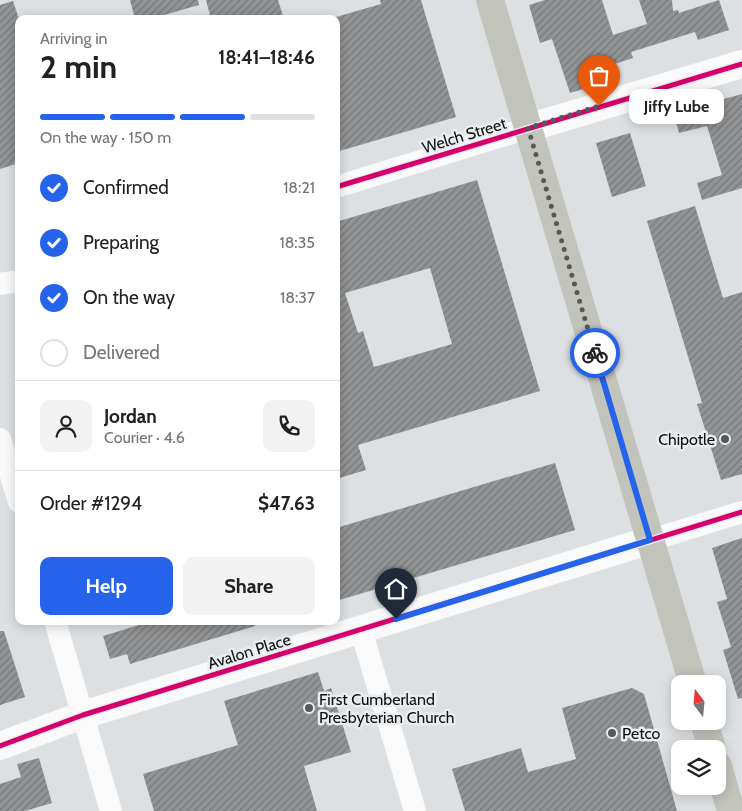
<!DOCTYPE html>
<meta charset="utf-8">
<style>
:root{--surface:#fff;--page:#f2f2f2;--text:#202124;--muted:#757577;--line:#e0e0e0;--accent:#2563eb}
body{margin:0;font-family:Cabin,sans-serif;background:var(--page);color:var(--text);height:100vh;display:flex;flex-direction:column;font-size:19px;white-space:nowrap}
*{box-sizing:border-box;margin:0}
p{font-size:16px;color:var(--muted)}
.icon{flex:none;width:28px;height:28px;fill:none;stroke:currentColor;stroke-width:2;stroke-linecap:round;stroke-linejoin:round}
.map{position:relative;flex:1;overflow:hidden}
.drawer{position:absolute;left:15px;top:15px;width:325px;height:610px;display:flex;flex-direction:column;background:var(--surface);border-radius:10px;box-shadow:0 2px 12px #0003}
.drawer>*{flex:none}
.needle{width:32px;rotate:344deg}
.buttons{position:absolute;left:671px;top:675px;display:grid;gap:10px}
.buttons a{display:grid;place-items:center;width:55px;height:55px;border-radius:10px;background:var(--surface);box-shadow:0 2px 12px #0003;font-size:25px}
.pin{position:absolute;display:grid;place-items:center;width:42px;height:42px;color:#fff;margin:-51px -21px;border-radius:50% 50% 50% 0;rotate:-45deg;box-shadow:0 0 5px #0007}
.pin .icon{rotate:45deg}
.courier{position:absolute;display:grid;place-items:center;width:50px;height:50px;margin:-25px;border:4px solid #2563eb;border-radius:50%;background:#fff;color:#222;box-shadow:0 1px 6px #0007}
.bubble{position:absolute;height:35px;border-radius:10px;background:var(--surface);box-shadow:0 2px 12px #0003;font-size:16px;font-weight:800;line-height:35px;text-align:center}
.overview em{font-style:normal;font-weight:800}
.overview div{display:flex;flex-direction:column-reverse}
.overview{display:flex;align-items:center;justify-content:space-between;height:85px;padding:0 25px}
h1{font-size:32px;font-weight:800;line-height:38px}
.bar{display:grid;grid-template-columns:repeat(4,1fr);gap:8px 5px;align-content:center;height:60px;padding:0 25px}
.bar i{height:6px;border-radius:4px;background:var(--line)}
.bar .on{background:var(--accent)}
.bar p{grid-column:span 4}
.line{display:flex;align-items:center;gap:12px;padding:0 25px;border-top:1px solid var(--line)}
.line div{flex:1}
.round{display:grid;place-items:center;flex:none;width:52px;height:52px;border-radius:10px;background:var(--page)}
ol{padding:0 25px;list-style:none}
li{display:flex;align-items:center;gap:15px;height:55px}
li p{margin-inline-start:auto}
li .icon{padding:5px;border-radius:50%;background:var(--accent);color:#fff;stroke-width:4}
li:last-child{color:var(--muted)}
li i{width:28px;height:28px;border:2px solid var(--line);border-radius:50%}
.button{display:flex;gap:10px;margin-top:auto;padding:10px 25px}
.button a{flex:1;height:58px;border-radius:10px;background:var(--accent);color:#fff;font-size:20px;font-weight:800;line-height:58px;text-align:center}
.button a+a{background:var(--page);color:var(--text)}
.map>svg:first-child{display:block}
</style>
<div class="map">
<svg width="742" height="811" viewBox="0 0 742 811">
<defs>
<pattern id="building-hatch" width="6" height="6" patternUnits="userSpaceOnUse" patternTransform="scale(1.25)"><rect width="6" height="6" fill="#929495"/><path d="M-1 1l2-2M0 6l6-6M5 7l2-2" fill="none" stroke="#767778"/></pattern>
</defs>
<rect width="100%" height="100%" fill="#dde0e2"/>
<g fill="url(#building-hatch)" fill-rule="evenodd">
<path d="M130 0H198L199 5 150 19H135Z"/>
<path d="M206 0H278L284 19H211Z"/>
<path d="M380 0H421L456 117 336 152V17L381 4Z"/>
<path d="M545 0H602L613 35 647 24 639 0H672L673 11 678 10 679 13 719 0 729 30 698 40 695 32 631 52 633 58 593 71 597 85 570 93 552 39 540 43 529 5Z"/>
<path d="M13 1 19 19V163L0 169V5Z"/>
<path d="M742 94V188L702 200 697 183 722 175 707 126 679 133 673 110 697 103 698 106Z"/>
<path d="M630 133 646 186 612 197 596 143Z"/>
<path d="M477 180 540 391 358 445 366 470 336 479V222ZM430 268 452 344 374 367 363 331 358 333 345 293Z"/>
<path d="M695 206 723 298 742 292V474L721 480 697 404 702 403 647 221Z"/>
<path d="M555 463 575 530 336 601V528Z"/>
<path d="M742 538V698L738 699 723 650 731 647 717 602 727 599 712 548Z"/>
<path d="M152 621H254L255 626 130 664 127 654 110 659 103 636Z"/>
<path d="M0 631H4L25 697 0 705Z"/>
<path d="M318 672 324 691 331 688 351 752 304 766 317 811H154L143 774 238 745 224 701Z"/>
<path d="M632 688 644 694 677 811H465L452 769 521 748 528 772 576 759 562 708Z"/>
<path d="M39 758 52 803 25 811H0V784L21 777 17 764Z"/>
</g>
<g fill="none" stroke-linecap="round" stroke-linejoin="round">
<g stroke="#fafafb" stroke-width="22">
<path d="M336 187 528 128"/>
<path d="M0 284 19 281"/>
<path d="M0 439 19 502"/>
<path d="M651 540 742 512"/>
<path d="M55 621 111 811"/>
<path d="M361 630 415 811"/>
</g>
<g stroke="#fafafb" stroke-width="28">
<path d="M528 128 742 64"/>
<path d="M0 746 83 715 651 540"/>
</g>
<g stroke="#c2c3bb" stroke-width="28">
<path d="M490 0 693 684"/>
<path d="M704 721 712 749"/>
<path d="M718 766 731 811"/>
</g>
<g stroke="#e9edf0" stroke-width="8">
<g id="cycleway">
<path d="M336 187 742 64"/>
<path d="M0 746 83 715 742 512"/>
</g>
</g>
<use href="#cycleway" stroke="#d6006c" stroke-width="5"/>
</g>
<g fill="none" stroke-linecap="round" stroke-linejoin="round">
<path stroke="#56595a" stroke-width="5" stroke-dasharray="0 9" d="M595 353 528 128 599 106"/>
<path stroke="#2563eb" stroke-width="6" d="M396 619 650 540 595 353"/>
</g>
<g fill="#56595a" stroke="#e9edf0" stroke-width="2">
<circle cx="725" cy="439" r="5"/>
<circle cx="309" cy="708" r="5"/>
<circle cx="612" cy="733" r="5"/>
</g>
<g text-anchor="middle" stroke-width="5" stroke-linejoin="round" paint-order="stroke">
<g font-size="16" fill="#0e1011" stroke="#e9edf0">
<text transform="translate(464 135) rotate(-17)" y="6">Welch Street</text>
<text transform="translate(249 651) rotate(-17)" y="6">Avalon Place</text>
</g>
<g font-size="16" fill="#0e1011" stroke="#e9edf0" text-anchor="start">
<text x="715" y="445" text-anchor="end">Chipotle</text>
<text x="319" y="705">First Cumberland<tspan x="319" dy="18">Presbyterian Church</tspan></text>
<text x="622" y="739">Petco</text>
</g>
</g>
</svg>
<div class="buttons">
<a><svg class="needle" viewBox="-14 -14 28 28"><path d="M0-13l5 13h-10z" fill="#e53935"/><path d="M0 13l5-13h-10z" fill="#757577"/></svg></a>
<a><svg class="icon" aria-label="layers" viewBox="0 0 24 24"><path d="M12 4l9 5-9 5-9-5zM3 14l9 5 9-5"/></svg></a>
</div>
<div class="pin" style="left:599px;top:106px;background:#ea580c"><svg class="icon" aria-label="bag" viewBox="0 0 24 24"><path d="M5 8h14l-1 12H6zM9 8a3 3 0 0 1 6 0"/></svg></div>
<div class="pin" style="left:396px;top:619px;background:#1f2937"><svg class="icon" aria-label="home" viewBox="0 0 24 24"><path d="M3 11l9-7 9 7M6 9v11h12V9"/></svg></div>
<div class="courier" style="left:595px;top:353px"><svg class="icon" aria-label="bike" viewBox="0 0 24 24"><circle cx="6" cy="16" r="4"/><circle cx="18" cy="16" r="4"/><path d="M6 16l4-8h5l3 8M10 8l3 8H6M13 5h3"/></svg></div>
<div class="bubble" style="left:629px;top:89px;width:95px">Jiffy Lube</div>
<section class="drawer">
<div class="overview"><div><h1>2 min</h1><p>Arriving in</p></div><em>18:41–18:46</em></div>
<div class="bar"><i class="on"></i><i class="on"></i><i class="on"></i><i></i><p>On the way · 150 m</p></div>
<ol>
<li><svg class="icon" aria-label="check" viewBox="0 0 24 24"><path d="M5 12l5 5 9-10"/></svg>Confirmed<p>18:21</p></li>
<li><svg class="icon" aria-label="check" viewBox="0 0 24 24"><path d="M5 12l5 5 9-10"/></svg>Preparing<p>18:35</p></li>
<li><svg class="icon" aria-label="check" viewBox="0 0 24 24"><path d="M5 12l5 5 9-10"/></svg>On the way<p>18:37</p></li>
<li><i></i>Delivered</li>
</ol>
<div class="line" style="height:90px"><a class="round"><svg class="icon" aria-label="person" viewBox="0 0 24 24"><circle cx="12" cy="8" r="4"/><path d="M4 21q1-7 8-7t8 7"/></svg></a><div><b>Jordan</b><p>Courier · 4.6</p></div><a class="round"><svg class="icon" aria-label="phone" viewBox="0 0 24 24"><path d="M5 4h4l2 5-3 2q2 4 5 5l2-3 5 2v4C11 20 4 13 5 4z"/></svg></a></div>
<div class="line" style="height:65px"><div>Order #1294</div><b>$47.63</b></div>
<div class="button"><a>Help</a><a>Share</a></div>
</section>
</div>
